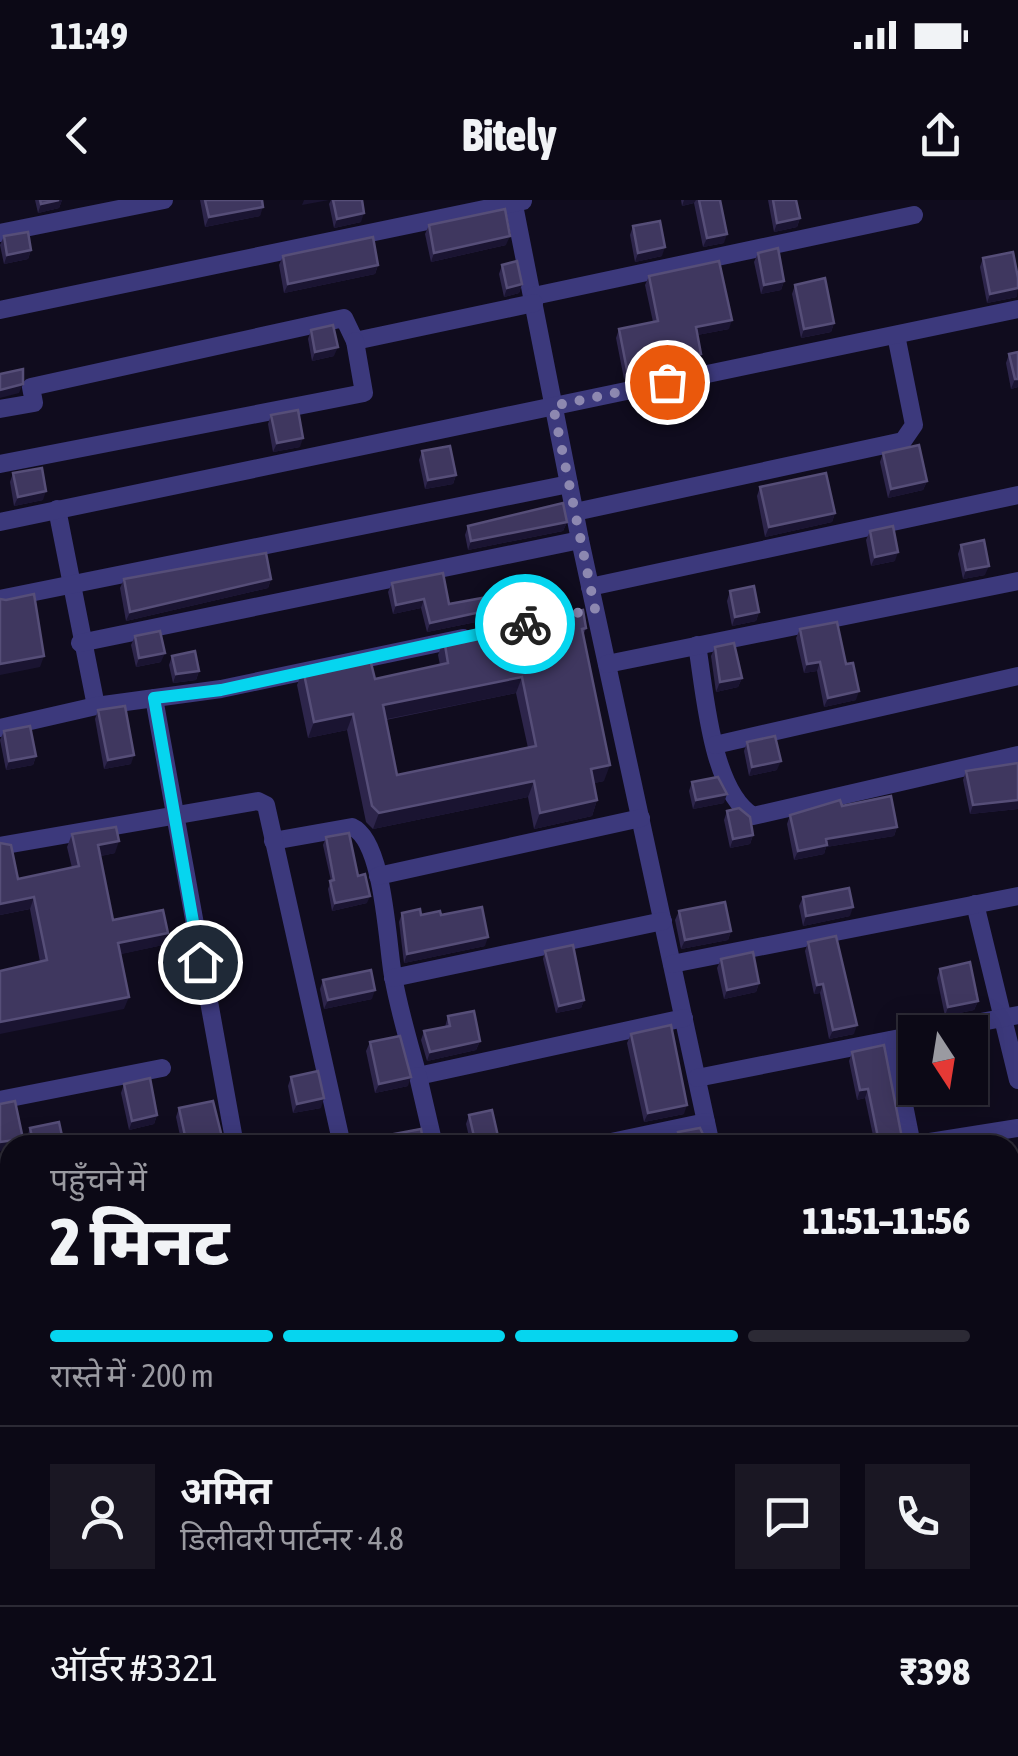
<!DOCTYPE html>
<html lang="hi">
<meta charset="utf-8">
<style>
:root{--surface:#0c0916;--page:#1a1723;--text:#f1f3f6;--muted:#9a9aa1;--line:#2c2a35;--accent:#06d5ef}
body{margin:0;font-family:"Asap Condensed","Noto Sans Devanagari",sans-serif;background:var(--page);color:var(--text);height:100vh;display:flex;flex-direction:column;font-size:38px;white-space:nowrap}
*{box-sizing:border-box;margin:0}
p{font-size:32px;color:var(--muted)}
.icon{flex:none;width:55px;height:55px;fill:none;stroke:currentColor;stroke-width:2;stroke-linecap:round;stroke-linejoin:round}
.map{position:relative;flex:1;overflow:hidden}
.side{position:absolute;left:0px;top:935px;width:1020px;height:622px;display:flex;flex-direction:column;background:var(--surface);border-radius:30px 30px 0 0;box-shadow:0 5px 25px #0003,0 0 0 2px var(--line)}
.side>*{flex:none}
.needle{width:65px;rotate:168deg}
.tools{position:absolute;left:898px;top:815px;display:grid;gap:20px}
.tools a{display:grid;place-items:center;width:90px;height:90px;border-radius:0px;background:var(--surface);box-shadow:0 5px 25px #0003,0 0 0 2px var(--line);font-size:50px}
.pin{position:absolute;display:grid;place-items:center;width:85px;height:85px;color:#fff;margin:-42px;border:5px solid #fff;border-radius:50%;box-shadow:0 2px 10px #0007}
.courier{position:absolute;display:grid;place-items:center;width:100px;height:100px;margin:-50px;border:8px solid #06d5ef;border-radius:50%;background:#fff;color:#222;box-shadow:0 2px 12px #0007}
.head em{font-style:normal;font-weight:800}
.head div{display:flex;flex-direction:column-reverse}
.head{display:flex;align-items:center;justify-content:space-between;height:170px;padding:0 50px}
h1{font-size:65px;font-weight:800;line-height:75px}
.bar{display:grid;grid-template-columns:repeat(4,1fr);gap:15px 10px;align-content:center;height:120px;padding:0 50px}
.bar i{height:12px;border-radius:8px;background:var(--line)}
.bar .current{background:var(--accent)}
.bar p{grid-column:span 4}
.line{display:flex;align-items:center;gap:25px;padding:0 50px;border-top:2px solid var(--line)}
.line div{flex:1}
.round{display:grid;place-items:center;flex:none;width:105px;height:105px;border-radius:0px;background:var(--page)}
.status{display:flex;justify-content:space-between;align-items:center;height:70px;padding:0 50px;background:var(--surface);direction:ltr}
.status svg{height:28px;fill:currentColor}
header{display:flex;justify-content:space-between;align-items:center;height:130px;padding:0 50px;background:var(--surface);font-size:45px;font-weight:800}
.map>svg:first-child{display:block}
</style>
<div class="status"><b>11:49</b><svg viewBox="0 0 49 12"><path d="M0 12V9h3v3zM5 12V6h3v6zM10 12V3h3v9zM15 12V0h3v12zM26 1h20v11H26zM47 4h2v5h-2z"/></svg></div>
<header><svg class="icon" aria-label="back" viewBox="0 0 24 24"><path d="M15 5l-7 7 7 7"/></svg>Bitely<svg class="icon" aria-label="share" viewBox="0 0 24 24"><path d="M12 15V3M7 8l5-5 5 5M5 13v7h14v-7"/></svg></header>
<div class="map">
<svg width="1018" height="1556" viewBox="0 0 1018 1556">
<rect width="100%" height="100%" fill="#100c1e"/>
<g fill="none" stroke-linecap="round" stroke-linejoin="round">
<g stroke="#3c397c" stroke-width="18">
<path d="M513 0 580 340 711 945"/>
<path d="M0 33 164 0"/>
<path d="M534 96 914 15"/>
<path d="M0 110 523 1"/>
<path d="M0 209 34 203 31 187 344 118 355 141 534 103"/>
<path d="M0 264 364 193 355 141"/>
<path d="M57 309 96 506"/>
<path d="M575 312 903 241 914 225 896 135"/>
<path d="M0 322 1018 109"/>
<path d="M590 387 1018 295"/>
<path d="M0 399 569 284"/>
<path d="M80 443 580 340"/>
<path d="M697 445C705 492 711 590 753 616L1018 555"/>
<path d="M607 464 1018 381"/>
<path d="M154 498 235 945"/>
<path d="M0 528 96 506 221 489 463 438"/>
<path d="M715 545 1018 476"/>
<path d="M273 641 352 627C384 641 387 743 393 776 399 810 409 843 418 876L684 818"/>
<path d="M0 646 258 601 266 605 342 945"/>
<path d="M378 676 641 618"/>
<path d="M975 704 1018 880"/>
<path d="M672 764 1018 696"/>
<path d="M393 778 663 721"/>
<path d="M928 832 1018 815"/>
<path d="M891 840 912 945"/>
<path d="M418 876 434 945"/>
<path d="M697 878 915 835"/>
<path d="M0 900 162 868"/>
<path d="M597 945 706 922"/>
<path d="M911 945 1018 928"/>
<path d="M0 990 10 988"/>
<path d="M0 1093 10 1091"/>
<path d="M1010 1134 1018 1132"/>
<path d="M0 1157 10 1155"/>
<path d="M1010 1196 1018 1195"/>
<path d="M0 1232 10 1231"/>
<path d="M1010 1296 1018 1294"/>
<path d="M0 1349 10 1347"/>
<path d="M1010 1367 1018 1366"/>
<path d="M0 1381 10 1436"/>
<path d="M1010 1448 1018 1446"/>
<path d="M1010 1523 1018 1521"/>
<path d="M31 1548 32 1556"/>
<path d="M133 1548 135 1556"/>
<path d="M218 1548 220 1556"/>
<path d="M296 1548 298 1556"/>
<path d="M445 1548 447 1556"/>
<path d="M531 1548 532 1556"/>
<path d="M830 1556 875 1548"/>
</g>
</g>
<g fill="#2d254b" fill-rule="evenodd">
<path d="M35 0H62L59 8 38 13Z"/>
<path d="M200 0H262L260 16 205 27Z"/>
<path d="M331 0H362L361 22 334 28 329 4Z"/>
<path d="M681 0H721L724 43 703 47 694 3 682 6Z"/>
<path d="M768 0H796L800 18 797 27 774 32Z"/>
<path d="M429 25 506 45 431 62 425 34Z"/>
<path d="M633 26 662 56 635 62 630 35Z"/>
<path d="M4 36 31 50 28 59 4 64 0 45Z"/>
<path d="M758 53 784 81 781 90 761 94 754 62Z"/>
<path d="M283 56 378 65 375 74 284 93 279 65Z"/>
<path d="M983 58 1017 97 987 103 980 67Z"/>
<path d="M502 65 522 84 519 93 504 97 499 74Z"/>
<path d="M649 76 729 129 697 135 701 154 698 163 624 179 616 138 619 129 653 122 645 85Z"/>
<path d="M795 85 834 123 831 132 801 138 792 94Z"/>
<path d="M311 130 334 156 312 161 308 139Z"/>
<path d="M1009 154 1018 187 1011 189 1006 163Z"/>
<path d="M271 215 300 247 273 252 268 224Z"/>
<path d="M422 251 456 275 453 284 425 289 419 260Z"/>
<path d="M883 253 927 281 923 290 888 298 880 262Z"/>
<path d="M13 273 43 300 14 306 10 282Z"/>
<path d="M760 287 835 313 832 322 765 337 757 296Z"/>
<path d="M567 322 563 331 468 350 465 335 468 326Z"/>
<path d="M870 331 895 361 871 366 866 340Z"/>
<path d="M961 345 985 375 963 379 958 354Z"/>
<path d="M124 379H271L268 388 126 421 120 388Z"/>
<path d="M392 383 449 404 481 421 427 432 421 408 393 414 388 392Z"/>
<path d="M730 391 759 412 756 421 732 426 727 401Z"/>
<path d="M586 428 583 436 604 581 594 583 597 600 592 616 534 629 528 597 373 629 366 622 347 530 308 538 297 485 303 469 375 479 440 465 438 455 444 439ZM516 493 528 548 397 575 386 520Z"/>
<path d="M800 429 846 464 856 500 824 507 817 471 804 473 796 438Z"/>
<path d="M135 436 161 462 136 467 131 445Z"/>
<path d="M715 447 742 478 738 487 716 492 711 456Z"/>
<path d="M172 456 199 471 196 480 173 483 169 465Z"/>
<path d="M98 510 131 564 104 569 95 519Z"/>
<path d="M4 531 36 556 33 565 6 570 0 540Z"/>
<path d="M747 542 777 570 749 576 744 551Z"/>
<path d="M1018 563V609L970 614 963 580 966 571Z"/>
<path d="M692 582 724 603 693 609 689 591Z"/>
<path d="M842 606 897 627 894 636 826 647 824 654 794 660 787 624 790 615Z"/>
<path d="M727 611 753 635 750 644 730 648 724 620Z"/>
<path d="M72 634 115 653 100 656 113 720 163 745 120 754 124 809 40 762 30 709 0 715V643L18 679 72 668 67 647Z"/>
<path d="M326 637 367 703 332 711 328 689 331 681 323 645Z"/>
<path d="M803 697 850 716 803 726 799 706Z"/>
<path d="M679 711 731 731 728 740 681 749 675 720Z"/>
<path d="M402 713 441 715 485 746 404 763 399 722Z"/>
<path d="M808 742 854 834 829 839 820 793 814 794 805 751Z"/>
<path d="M545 751 584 800 581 808 556 813 543 759Z"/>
<path d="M721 759 759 783 756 792 724 799 717 768Z"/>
<path d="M940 769 978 801 974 810 945 816 937 778Z"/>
<path d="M323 780 372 799 324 809 320 789Z"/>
<path d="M448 816 480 841 476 850 427 861 421 840 424 831 445 827Z"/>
<path d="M631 834 684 914 644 922 627 843Z"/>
<path d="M909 840 915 861 908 862 906 850Z"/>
<path d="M370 842 408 886 375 893 366 851Z"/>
<path d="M852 852 902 938 899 945H875L865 898 857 900 849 861Z"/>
<path d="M291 877 321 908 293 913 288 886Z"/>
<path d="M124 884 157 915 154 924 129 930 121 893Z"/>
<path d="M179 908 224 945H182L176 917Z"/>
<path d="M469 915 500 945H471L466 924Z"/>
<path d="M30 928 64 945H29L27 937Z"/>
<path d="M678 932 708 945H676L675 941Z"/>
<path d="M614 1548H662L661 1551 632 1556H616Z"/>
</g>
<g fill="#1a1431">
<path d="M62 0 59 8 38 13 41 4Z"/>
<path d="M304 0H329L302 5Z"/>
<path d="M684 0H696L694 3 682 6Z"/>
<path d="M263 7 260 16 205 27 209 17Z"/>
<path d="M364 13 361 22 334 28 337 19Z"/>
<path d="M800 18 797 27 774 32 777 23Z"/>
<path d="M727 34 724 43 703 47 707 38Z"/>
<path d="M510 36 506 45 431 62 434 53Z"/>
<path d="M665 47 662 56 635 62 638 53Z"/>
<path d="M31 50 28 59 4 64 7 55Z"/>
<path d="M378 65 375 74 284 93 288 84Z"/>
<path d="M784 81 781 90 761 94 764 85Z"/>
<path d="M522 84 519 93 504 97 507 88Z"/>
<path d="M1018 88 1017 97 987 103 990 94Z"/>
<path d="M732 120 729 129 692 136 696 127Z"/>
<path d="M834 123 831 132 801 138 804 129Z"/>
<path d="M338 147 334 156 312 161 315 152Z"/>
<path d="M701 154 698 163 624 179 627 170Z"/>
<path d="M1015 179H1018V187L1011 189Z"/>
<path d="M23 184 19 193 0 198V190Z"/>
<path d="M303 238 300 247 273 252 277 243Z"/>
<path d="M456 275 453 284 425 289 428 280Z"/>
<path d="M927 281 923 290 888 298 891 289Z"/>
<path d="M46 291 43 300 14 306 18 297Z"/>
<path d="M835 313 832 322 765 337 769 327Z"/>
<path d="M567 322 563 331 468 350 471 341Z"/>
<path d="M898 352 895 361 871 366 875 357Z"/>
<path d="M989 366 985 375 963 379 966 370Z"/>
<path d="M271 379 268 388 126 421 130 412Z"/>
<path d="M424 399 421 408 393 414 396 405Z"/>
<path d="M485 411 481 421 427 432 430 423Z"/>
<path d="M759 412 756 421 732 426 735 417Z"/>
<path d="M165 453 161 462 136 467 139 458Z"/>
<path d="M44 456 40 467 0 475V464Z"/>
<path d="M820 462 817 471 804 473 807 464Z"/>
<path d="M199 471 196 480 173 483 176 474Z"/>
<path d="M522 477 516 493 377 521 383 505Z"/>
<path d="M742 478 738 487 716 492 720 482Z"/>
<path d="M859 491 856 500 824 507 828 498Z"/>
<path d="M353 514 347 530 308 538 314 522Z"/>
<path d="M134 555 131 564 104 569 108 560Z"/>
<path d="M36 556 33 565 6 570 9 561Z"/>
<path d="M781 561 777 570 749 576 752 567Z"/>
<path d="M610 565 604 581 585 585 591 569Z"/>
<path d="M534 581 528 597 373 629 379 613Z"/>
<path d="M727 594 724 603 693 609 696 600Z"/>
<path d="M597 600 592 616 534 629 540 613Z"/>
<path d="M1018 600V609L970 614 973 605Z"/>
<path d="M897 627 894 636 826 647 824 654 794 660 798 651 826 639Z"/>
<path d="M753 635 750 644 730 648 733 639Z"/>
<path d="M119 641 115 653 93 658 98 645Z"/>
<path d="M370 696 367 703 332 711 335 703Z"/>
<path d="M34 697 30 709 0 715V704Z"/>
<path d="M853 707 850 716 803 726 806 716Z"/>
<path d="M731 731 728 740 681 749 685 740Z"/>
<path d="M168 733 163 745 113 756 118 743Z"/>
<path d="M488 737 485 746 404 763 407 754Z"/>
<path d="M759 783 756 792 724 799 727 790Z"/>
<path d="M823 784 820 793 814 794 817 785Z"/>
<path d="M375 790 372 799 324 809 328 800Z"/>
<path d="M129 797 124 809 0 834V822Z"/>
<path d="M584 800 581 808 556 813 559 806Z"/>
<path d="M978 801 974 810 945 816 948 807Z"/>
<path d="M857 825 854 834 829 839 833 830Z"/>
<path d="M480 841 476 850 427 861 430 852Z"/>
<path d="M915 852V861L908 862 912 853Z"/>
<path d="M411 877 408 886 375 893 379 884Z"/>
<path d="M868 889 865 898 857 900 860 890Z"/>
<path d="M324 898 321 908 293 913 297 904Z"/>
<path d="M687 905 684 914 644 922 648 913Z"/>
<path d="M157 915 154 924 129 930 132 921Z"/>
<path d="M902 938 899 945H878L879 942Z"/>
<path d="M23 939 21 945H10V949L0 951V942Z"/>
<path d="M1018 1022V1033L1010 1034V1024Z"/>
<path d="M10 1272V1280L0 1282V1274Z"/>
<path d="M1018 1469V1478L1010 1479V1471Z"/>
<path d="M632 1548H662L661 1551 632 1556H617L619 1550Z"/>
</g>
<g fill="#3f375f" stroke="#564e78" stroke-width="2.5" fill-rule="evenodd">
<path d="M40 0H59L41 4Z"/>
<path d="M205 0H262L263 7 209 17Z"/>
<path d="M333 0H362L364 13 337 19Z"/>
<path d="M699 0H720L727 34 707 38Z"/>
<path d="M773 0H796L800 18 777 23Z"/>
<path d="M505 9 510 36 434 53 429 25Z"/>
<path d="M660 21 665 47 638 53 633 26Z"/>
<path d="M28 32 31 50 7 55 4 36Z"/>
<path d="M373 37 378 65 288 84 283 56Z"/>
<path d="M778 48 784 81 764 85 758 53Z"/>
<path d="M1013 52 1018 78V88L990 94 983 58Z"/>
<path d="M517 61 522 84 507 88 502 65Z"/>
<path d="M719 61 732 120 696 127 701 154 627 170 619 129 658 121 649 76Z"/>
<path d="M825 78 834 123 804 129 795 85Z"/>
<path d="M333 125 338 147 315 152 311 130Z"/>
<path d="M1018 152V179H1015L1009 154Z"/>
<path d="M23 169V184L0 190V174Z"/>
<path d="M298 210 303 238 277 243 271 215Z"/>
<path d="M919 245 927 281 891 289 883 253Z"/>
<path d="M450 246 456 275 428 280 422 251Z"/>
<path d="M42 268 46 291 18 297 13 273Z"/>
<path d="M826 273 835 313 769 327 760 287Z"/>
<path d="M563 303 567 322 471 341 468 326Z"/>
<path d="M893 326 898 352 875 357 870 331Z"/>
<path d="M984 340 989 366 966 370 961 345Z"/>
<path d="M266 353 271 379 130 412 124 379Z"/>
<path d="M443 373 449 404 482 398 485 411 430 423 424 399 396 405 392 383Z"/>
<path d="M754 386 759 412 735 417 730 391Z"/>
<path d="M34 394 44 456 0 464V399L6 400Z"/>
<path d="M583 410 586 428 582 429 610 565 591 569 597 600 540 613 534 581 379 613 372 606 353 514 314 522 303 469 369 455 375 479 448 463 444 439ZM522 477 536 546 397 575 383 505Z"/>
<path d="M837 422 846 464 853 463 859 491 828 498 820 462 807 464 800 429Z"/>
<path d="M160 431 165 453 139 458 135 436Z"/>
<path d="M734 443 742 478 720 482 715 447Z"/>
<path d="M195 451 199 471 176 474 172 456Z"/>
<path d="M125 506 134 555 108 560 98 510Z"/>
<path d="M30 526 36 556 9 561 4 531Z"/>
<path d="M775 536 781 561 752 567 747 542Z"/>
<path d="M1018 563V600L973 605 966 571Z"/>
<path d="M718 577 727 594 696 600 692 582Z"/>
<path d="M891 596 897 627 826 639 827 645 798 651 790 615 840 600 842 606Z"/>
<path d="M739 608 750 617 753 635 733 639 727 611Z"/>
<path d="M116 627 119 641 98 645 113 720 163 710 168 733 118 743 129 797 0 822V771L47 760 34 697 0 704V643L11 645 18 679 79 666 72 634Z"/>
<path d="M349 633 358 676 365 674 370 696 335 703 330 681 334 680 326 637Z"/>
<path d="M849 688 853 707 806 716 803 697Z"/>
<path d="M725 702 731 731 685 740 679 711Z"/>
<path d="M482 707 488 737 407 754 402 713 420 709 421 715 440 711 441 715Z"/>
<path d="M836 736 857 825 833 830 823 784 817 785 808 742Z"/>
<path d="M573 745 584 800 559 806 545 751Z"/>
<path d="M753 752 759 783 727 790 721 759Z"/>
<path d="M970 762 978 801 948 807 940 769Z"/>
<path d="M371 770 375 790 328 800 323 780Z"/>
<path d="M474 811 480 841 430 852 424 831 450 826 448 816Z"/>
<path d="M671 825 687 905 648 913 631 834Z"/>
<path d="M400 836 411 877 379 884 370 842Z"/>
<path d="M915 839V852L912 853 909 840Z"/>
<path d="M884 845 902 938 879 942 868 889 860 890 852 852Z"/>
<path d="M318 871 324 898 297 904 291 877Z"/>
<path d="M150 878 157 915 132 921 124 884Z"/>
<path d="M15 901 23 939 0 942V904Z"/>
<path d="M213 901 224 945H187L179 908Z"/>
<path d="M492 910 500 945H476L469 915Z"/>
<path d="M59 922 64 945H34L30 928Z"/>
<path d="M700 928 708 945H681L678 932Z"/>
<path d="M421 929 424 945H396L394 934Z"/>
<path d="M963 939 965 945H925Z"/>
<path d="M644 940 645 945H620Z"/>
<path d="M1018 998V1022L1010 1024V1000Z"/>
<path d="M0 1233 10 1234V1272L0 1274Z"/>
<path d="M1010 1448 1018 1450V1469L1010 1471Z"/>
<path d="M897 1548H925L927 1556H899Z"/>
</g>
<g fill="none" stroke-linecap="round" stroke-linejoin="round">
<path stroke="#8d88b0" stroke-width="10" stroke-dasharray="0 18" d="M525 424 595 409 553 206 667 182"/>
<path stroke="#06d5ef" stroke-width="12" d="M200 762 154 498 221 490 525 424"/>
</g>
</svg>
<div class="tools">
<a><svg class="needle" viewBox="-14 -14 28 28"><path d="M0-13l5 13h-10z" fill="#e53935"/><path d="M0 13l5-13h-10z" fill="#9a9aa1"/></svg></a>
</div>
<div class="pin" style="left:667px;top:182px;background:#ea580c"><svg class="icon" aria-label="bag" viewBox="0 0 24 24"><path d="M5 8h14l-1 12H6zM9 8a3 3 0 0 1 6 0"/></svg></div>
<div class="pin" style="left:200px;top:762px;background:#1f2937"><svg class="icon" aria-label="home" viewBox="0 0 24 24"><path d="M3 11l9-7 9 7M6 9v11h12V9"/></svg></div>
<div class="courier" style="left:525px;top:424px"><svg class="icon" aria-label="bike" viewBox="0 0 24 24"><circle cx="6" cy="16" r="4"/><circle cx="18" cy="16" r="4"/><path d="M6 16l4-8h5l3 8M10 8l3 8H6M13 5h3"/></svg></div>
<section class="side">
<div class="head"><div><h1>2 मिनट</h1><p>पहुँचने में</p></div><em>11:51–11:56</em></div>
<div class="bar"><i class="current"></i><i class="current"></i><i class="current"></i><i></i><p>रास्ते में · 200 m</p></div>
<div class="line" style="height:180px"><a class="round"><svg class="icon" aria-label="person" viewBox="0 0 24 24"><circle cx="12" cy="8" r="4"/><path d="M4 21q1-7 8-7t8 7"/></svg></a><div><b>अमित</b><p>डिलीवरी पार्टनर · 4.8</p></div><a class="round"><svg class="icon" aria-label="chat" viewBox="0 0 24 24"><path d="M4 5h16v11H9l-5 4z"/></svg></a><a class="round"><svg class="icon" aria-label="phone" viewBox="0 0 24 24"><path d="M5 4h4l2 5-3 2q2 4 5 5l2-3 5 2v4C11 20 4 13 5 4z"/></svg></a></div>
<div class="line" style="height:130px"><div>ऑर्डर #3321</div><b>₹398</b></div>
</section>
</div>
